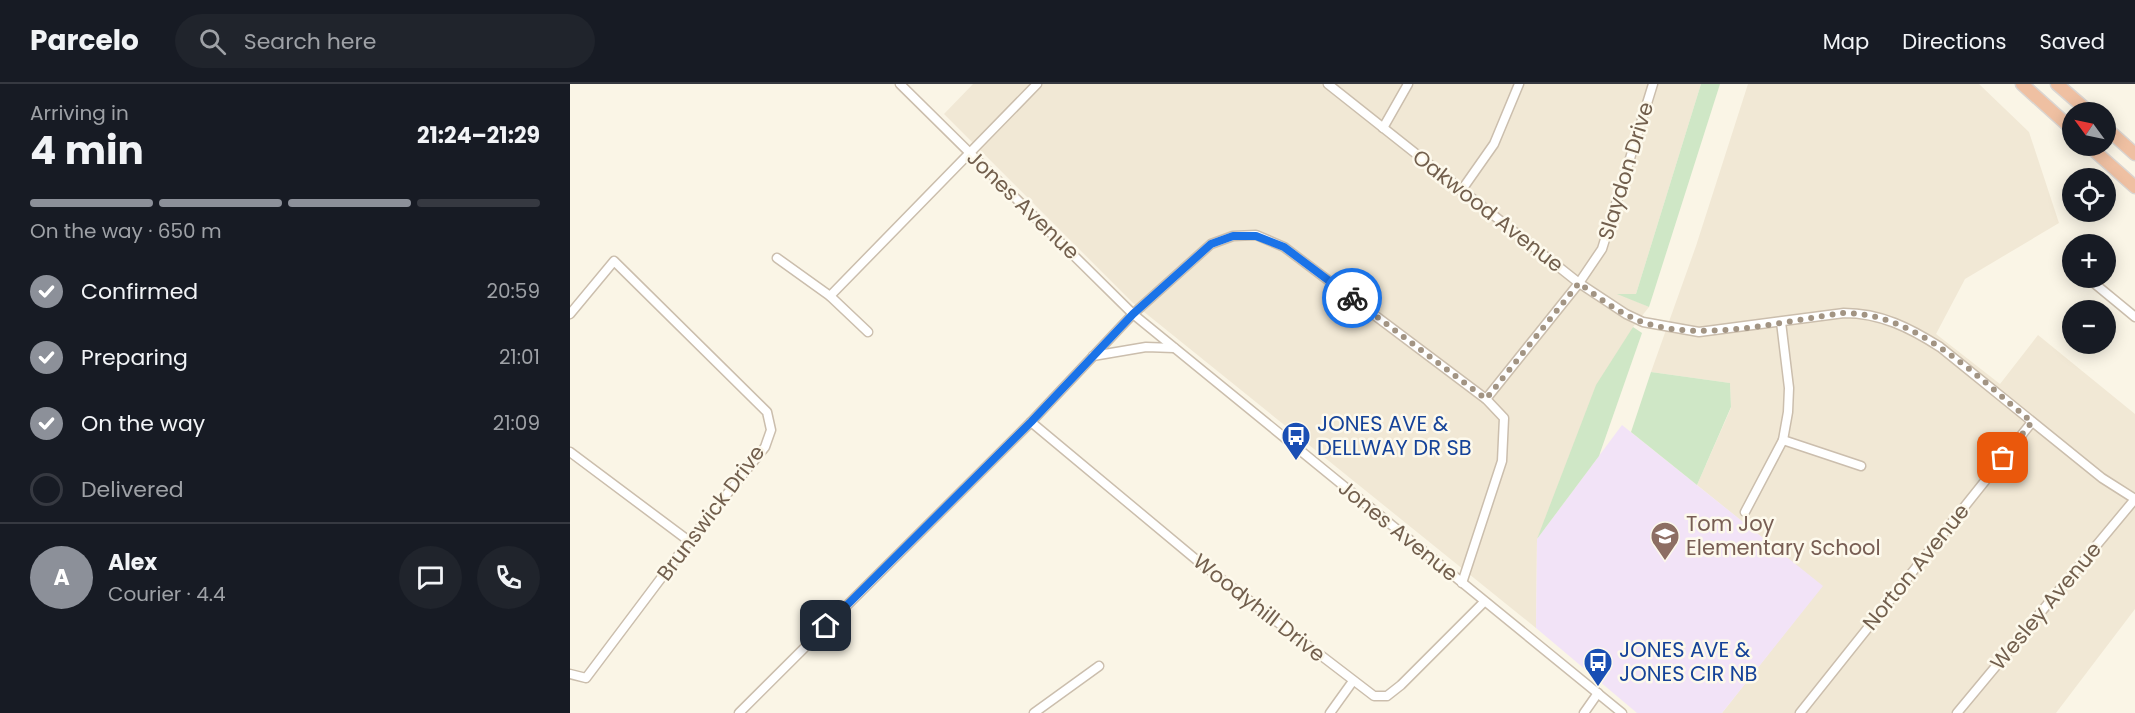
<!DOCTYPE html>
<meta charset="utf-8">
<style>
:root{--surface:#171b24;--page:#20242c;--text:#f1f3f6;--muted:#9ea1a6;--line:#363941;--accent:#8c9099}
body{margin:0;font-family:Poppins,sans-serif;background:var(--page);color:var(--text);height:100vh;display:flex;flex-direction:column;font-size:22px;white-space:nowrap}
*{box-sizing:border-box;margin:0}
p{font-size:20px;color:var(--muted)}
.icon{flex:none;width:33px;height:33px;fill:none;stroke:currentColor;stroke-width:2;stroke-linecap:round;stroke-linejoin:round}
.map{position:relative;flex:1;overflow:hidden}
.side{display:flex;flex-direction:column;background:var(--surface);width:570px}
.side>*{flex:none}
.needle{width:39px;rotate:303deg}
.fabs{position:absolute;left:1492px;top:18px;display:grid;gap:12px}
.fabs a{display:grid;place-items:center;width:54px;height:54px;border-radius:50%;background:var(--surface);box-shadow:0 3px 15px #0003;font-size:30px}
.pin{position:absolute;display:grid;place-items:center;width:51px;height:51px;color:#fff;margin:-26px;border-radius:12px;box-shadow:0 3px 9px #0006}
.courier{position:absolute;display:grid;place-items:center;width:60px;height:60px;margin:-30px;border:4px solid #1a73e8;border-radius:50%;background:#fff;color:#222;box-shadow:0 2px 8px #0007}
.headline em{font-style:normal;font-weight:700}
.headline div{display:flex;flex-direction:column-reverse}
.headline{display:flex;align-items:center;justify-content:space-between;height:102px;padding:0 30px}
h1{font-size:39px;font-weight:700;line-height:45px}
.bar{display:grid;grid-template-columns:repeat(4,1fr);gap:9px 6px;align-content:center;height:72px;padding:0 30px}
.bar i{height:8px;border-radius:4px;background:var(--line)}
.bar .on{background:var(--accent)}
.bar p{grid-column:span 4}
.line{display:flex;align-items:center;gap:15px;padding:0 30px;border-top:2px solid var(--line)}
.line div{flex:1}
.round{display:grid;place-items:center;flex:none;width:63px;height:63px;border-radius:32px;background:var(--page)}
ol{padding:0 30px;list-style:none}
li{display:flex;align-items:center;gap:18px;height:66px}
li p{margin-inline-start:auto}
li .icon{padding:6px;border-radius:50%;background:var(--accent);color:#fff;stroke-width:4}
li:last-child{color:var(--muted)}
li i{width:33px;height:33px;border:3px solid var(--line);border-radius:50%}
header{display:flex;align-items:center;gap:36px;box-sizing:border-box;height:84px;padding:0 30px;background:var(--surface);border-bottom:2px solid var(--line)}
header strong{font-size:28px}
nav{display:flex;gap:33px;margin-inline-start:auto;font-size:21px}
.search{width:420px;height:54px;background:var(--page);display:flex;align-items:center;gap:15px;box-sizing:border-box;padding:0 21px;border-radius:33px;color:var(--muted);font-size:22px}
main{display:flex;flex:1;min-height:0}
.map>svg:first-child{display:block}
</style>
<header>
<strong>Parcelo</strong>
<div class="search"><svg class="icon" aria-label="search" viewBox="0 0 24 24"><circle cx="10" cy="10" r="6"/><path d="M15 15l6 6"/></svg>Search here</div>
<nav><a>Map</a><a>Directions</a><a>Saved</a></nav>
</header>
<main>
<section class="side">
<div class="headline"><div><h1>4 min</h1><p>Arriving in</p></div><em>21:24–21:29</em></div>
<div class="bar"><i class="on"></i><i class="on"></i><i class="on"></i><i></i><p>On the way · 650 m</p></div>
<ol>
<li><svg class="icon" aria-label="check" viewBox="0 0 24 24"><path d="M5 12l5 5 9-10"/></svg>Confirmed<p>20:59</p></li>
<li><svg class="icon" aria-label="check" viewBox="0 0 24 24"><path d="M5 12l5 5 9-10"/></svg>Preparing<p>21:01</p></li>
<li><svg class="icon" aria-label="check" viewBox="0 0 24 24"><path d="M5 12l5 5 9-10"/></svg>On the way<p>21:09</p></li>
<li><i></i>Delivered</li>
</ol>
<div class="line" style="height:108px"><b class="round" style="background:var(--accent);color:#fff">A</b><div><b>Alex</b><p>Courier · 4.4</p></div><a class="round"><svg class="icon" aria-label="chat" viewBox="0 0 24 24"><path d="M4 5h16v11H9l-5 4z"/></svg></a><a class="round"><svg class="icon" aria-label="phone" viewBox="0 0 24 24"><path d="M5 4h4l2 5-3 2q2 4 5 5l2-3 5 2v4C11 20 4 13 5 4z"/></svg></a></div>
</section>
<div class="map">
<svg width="1565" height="629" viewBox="0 0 1565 629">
<rect width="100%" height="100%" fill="#faf5e6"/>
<g fill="#f1e8d5">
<path d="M403 0H1131L1066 210H1049L1079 223 1063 243 967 455 966 544 563 219 374 30Z"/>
<path d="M1178 0H1409L1459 48 1489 139 1395 195 1366 250 1430 300 1468 251 1565 330V525L1486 629H1152L1252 502 1127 401 1161 324 1160 299 1081 288 1126 162Z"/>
</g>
<path fill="#f2e3f7" d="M1052 341 1253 502 1152 629H1067L966 544 967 455Z"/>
<g fill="#cfe7c6">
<path d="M1131 0H1150L1079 223 1047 210H1066Z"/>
<path d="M1063 243 1072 249 1029 372 967 455 1026 301Z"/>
<path d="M1081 288 1160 299 1161 323 1127 401 1061 348Z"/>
</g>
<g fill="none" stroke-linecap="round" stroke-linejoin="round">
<g stroke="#cbbead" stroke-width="11">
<g id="minor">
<path d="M330 0 563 230 1052 629"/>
<path d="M758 0 1009 199 1056 230 1073 238 1129 248 1274 229C1311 229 1340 244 1370 263L1532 394 1565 415"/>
<path d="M813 44 838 0"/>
<path d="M891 107 924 60 949 0"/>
<path d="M207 174 260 212 298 248"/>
<path d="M1519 195 1565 233"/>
<path d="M260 212 467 0"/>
<path d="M0 230 44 177 197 328 201 346 195 363 119 457 16 594 0 590"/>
<path d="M523 272 576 263 604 264"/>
<path d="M916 315 1009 199 1032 165 1083 0"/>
<path d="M461 338 629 478 804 612H817L831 601 914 518"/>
<path d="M1213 356 1291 382"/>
<path d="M0 368 119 457"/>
<path d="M1175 428 1213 356 1218 328 1219 304 1211 238"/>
<path d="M169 629 461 338 563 230 641 160 663 152 686 151 714 163 916 315 934 334 932 377 892 499"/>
<path d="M464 629 529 582"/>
<path d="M760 629 783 597"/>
<path d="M1014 629 1028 609"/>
<path d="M1230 629 1462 338"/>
<path d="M1387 629 1565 415"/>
</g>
</g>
<g stroke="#dad5d1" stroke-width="15">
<g id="highway">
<path d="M1452 0 1503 46"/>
<path d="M1487 0 1519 28"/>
<path d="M1536 44 1565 70"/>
<path d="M1519 62 1565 103"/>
</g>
</g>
<use href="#minor" stroke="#fff" stroke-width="8"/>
<use href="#highway" stroke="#efc0a2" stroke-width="12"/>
</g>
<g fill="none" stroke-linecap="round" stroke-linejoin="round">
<path stroke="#a29483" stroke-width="6" stroke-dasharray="0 10.8" d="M782 214 916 315 1009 199C1029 214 1049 229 1072 238 1133 259 1212 237 1274 229 1347 229 1408 294 1462 338L1433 374"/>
<path stroke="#1a73e8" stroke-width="8" d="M256 542 461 338 563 230 641 160 663 152H686L714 163 782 214"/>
</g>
<defs>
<g id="bus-pin" transform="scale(1.5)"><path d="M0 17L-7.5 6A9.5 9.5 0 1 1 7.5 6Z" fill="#1a4fb4" stroke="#fdf9ec"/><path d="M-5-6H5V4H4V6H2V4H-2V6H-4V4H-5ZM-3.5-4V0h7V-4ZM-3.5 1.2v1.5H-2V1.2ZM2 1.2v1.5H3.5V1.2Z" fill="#fff"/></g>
<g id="school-pin" transform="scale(1.5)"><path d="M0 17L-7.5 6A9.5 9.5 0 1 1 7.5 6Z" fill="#8d6e63" stroke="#fdf9ec"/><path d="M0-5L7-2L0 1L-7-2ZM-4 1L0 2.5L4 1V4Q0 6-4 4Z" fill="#fff"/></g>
</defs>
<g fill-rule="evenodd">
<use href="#bus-pin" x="726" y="352"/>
<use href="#school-pin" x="1095" y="452"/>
<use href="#bus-pin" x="1028" y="578"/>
</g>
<g text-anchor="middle" stroke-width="5" stroke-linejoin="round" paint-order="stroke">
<g font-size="21" fill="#725f4d" stroke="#fdf9ec">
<text transform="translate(1056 87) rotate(-73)" y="7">Slaydon Drive</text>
<text transform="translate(453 121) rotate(44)" y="7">Jones Avenue</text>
<text transform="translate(918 127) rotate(38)" y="7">Oakwood Avenue</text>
<text transform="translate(141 429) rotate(-53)" y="7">Brunswick Drive</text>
<text transform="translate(828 447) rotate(39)" y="7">Jones Avenue</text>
<text transform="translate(1346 483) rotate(-51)" y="7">Norton Avenue</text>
<text transform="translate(1476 522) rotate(-50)" y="7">Wesley Avenue</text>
<text transform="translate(689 524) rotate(38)" y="7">Woodyhill Drive</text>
</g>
<g font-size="21" fill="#164399" stroke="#fdf9ec" text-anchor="start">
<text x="747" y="347">JONES AVE &amp;<tspan x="747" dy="24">DELLWAY DR SB</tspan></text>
<text x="1049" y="573">JONES AVE &amp;<tspan x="1049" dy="24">JONES CIR NB</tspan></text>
</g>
<g font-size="21" fill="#785e54" stroke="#fdf9ec" text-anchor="start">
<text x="1116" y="447">Tom Joy<tspan x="1116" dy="24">Elementary School</tspan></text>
</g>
</g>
</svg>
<div class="fabs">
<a><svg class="needle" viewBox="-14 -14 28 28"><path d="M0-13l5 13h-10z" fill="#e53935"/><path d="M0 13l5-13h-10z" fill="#9ea1a6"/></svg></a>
<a><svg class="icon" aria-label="locate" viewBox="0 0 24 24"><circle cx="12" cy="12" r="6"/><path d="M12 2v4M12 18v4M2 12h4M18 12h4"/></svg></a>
<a>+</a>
<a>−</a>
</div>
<div class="pin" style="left:1433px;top:374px;background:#ea580c"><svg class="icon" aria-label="bag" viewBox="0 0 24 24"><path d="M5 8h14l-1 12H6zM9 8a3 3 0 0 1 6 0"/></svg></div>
<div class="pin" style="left:256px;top:542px;background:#1f2937"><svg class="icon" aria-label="home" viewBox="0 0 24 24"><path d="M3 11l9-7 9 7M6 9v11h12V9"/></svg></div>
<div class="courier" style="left:782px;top:214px"><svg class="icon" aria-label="bike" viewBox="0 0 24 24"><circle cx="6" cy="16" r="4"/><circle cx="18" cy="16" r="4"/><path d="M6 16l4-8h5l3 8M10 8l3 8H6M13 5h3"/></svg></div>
</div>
</main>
